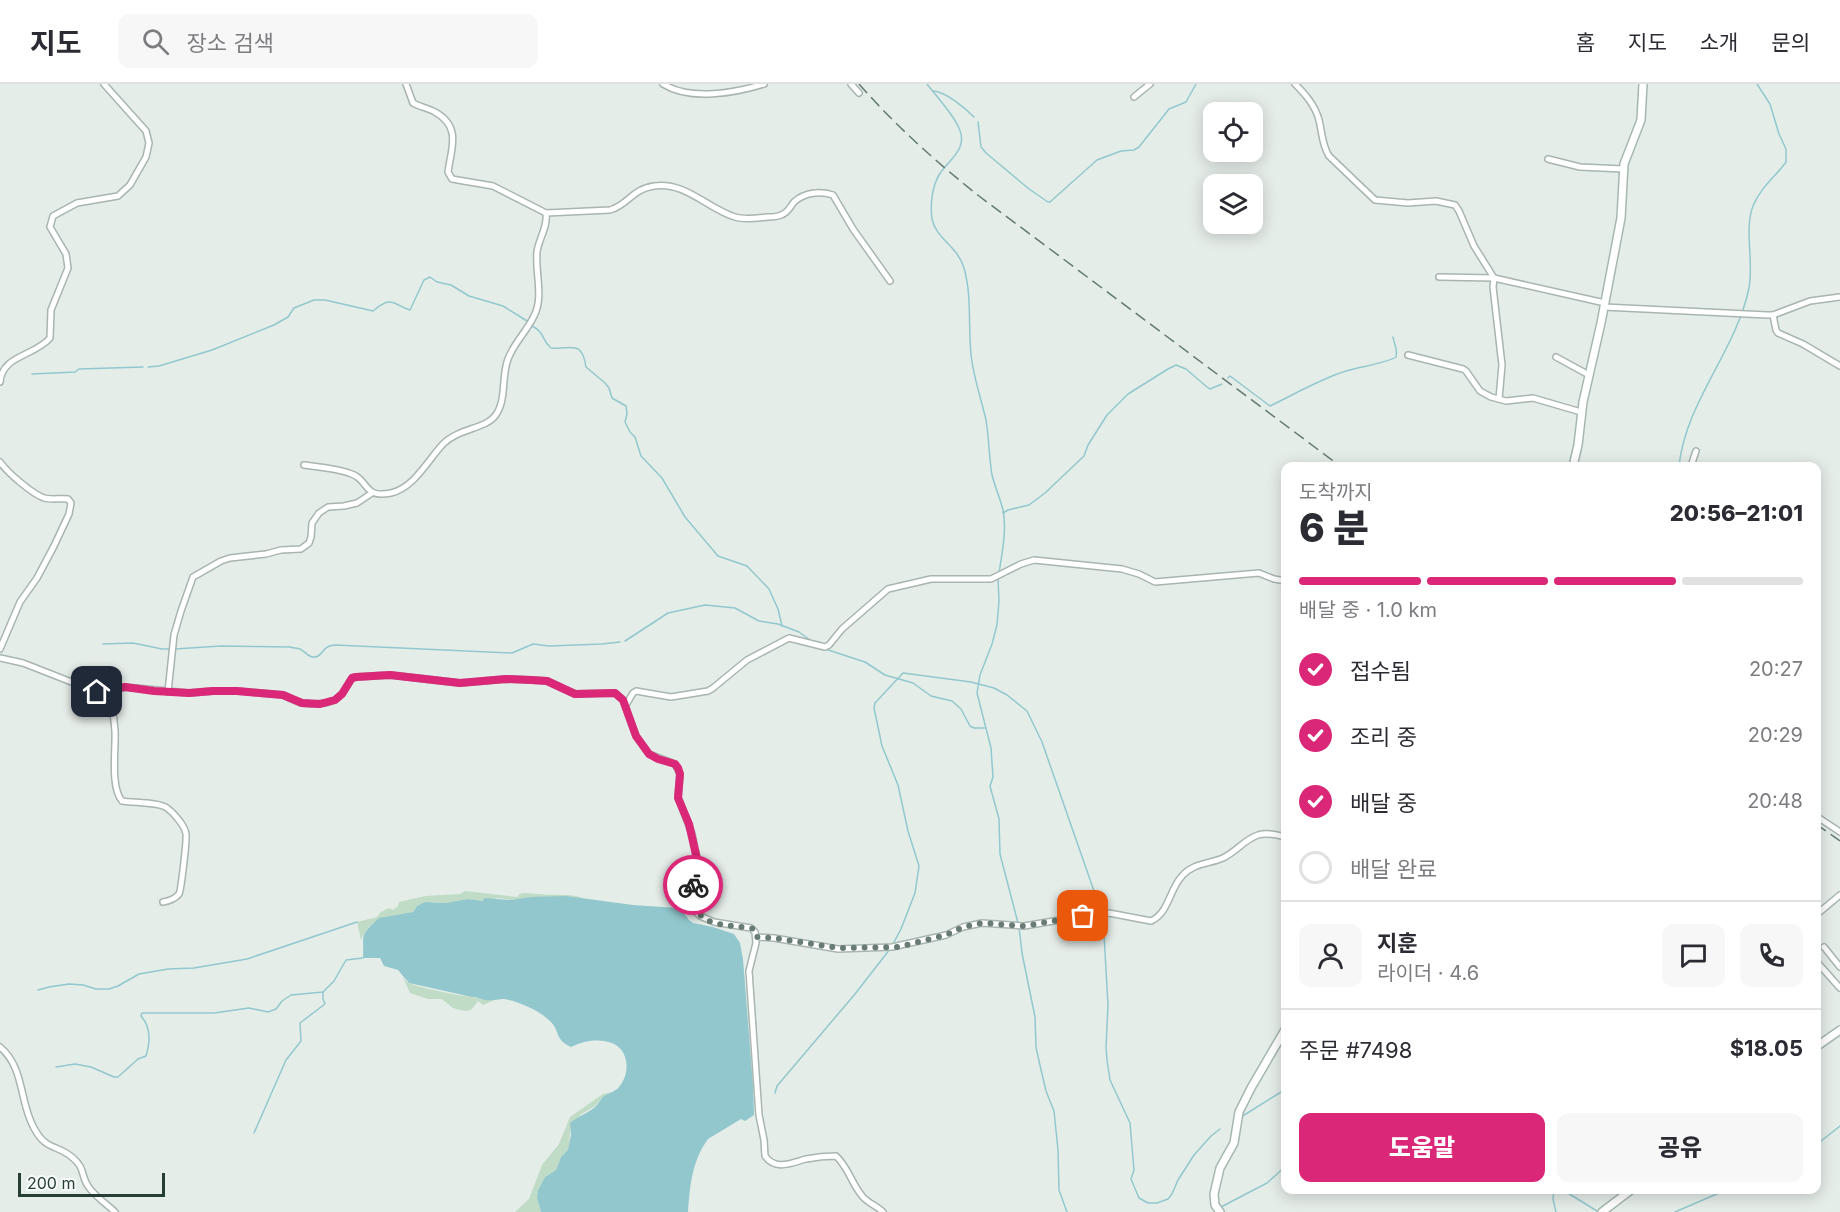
<!DOCTYPE html>
<html lang="ko">
<meta charset="utf-8">
<style>
:root{--surface:#fff;--page:#f7f7f7;--text:#2b2b33;--muted:#7c7c81;--line:#e1e1e2;--accent:#db2777}
body{margin:0;font-family:Inter,"Noto Sans KR",sans-serif;background:var(--page);color:var(--text);height:100vh;display:flex;flex-direction:column;font-size:22px;white-space:nowrap}
*{box-sizing:border-box;margin:0}
p{font-size:20px;color:var(--muted)}
.icon{flex:none;width:33px;height:33px;fill:none;stroke:currentColor;stroke-width:2;stroke-linecap:round;stroke-linejoin:round}
.map{position:relative;flex:1;overflow:hidden}
.drawer{position:absolute;left:1281px;top:378px;width:540px;height:732px;display:flex;flex-direction:column;background:var(--surface);border-radius:12px;box-shadow:0 3px 15px #0003}
.drawer>*{flex:none}
.tools{position:absolute;left:1203px;top:18px;display:grid;gap:12px}
.tools a{display:grid;place-items:center;width:60px;height:60px;border-radius:12px;background:var(--surface);box-shadow:0 3px 15px #0003;font-size:30px}
.scale{position:absolute;left:18px;bottom:15px;width:147px;box-sizing:border-box;padding-left:6px;border:3px solid #263e36;border-top:0;font-size:16px;line-height:21px;white-space:nowrap;color:#263e36;-webkit-text-stroke:4px #f6faf8;paint-order:stroke}
.pin{position:absolute;display:grid;place-items:center;width:51px;height:51px;color:#fff;margin:-26px;border-radius:12px;box-shadow:0 3px 9px #0006}
.courier{position:absolute;display:grid;place-items:center;width:60px;height:60px;margin:-30px;border:4px solid #db2777;border-radius:50%;background:#fff;color:#222;box-shadow:0 2px 8px #0007}
.summary em{font-style:normal;font-weight:800}
.summary div{display:flex;flex-direction:column-reverse}
.summary{display:flex;align-items:center;justify-content:space-between;height:102px;padding:0 18px}
h1{font-size:39px;font-weight:800;line-height:45px}
.bar{display:grid;grid-template-columns:repeat(4,1fr);gap:9px 6px;align-content:center;height:72px;padding:0 18px}
.bar i{height:8px;border-radius:4px;background:var(--line)}
.bar .on{background:var(--accent)}
.bar p{grid-column:span 4}
.line{display:flex;align-items:center;gap:15px;padding:0 18px;border-top:2px solid var(--line)}
.line div{flex:1}
.round{display:grid;place-items:center;flex:none;width:63px;height:63px;border-radius:12px;background:var(--page)}
ol{padding:0 18px;list-style:none}
li{display:flex;align-items:center;gap:18px;height:66px}
li p{margin-inline-start:auto}
li .icon{padding:6px;border-radius:50%;background:var(--accent);color:#fff;stroke-width:4}
li:last-child{color:var(--muted)}
li i{width:33px;height:33px;border:3px solid var(--line);border-radius:50%}
.cta{display:flex;gap:12px;margin-top:auto;padding:12px 18px}
.cta a{flex:1;height:69px;border-radius:12px;background:var(--accent);color:#fff;font-size:24px;font-weight:800;line-height:69px;text-align:center}
.cta a+a{background:var(--page);color:var(--text)}
header{display:flex;align-items:center;gap:36px;box-sizing:border-box;height:84px;padding:0 30px;background:var(--surface);border-bottom:2px solid var(--line)}
header strong{font-size:28px}
nav{display:flex;gap:33px;margin-inline-start:auto;font-size:21px}
.search{width:420px;height:54px;background:var(--page);display:flex;align-items:center;gap:15px;box-sizing:border-box;padding:0 21px;border-radius:12px;color:var(--muted);font-size:22px}
.map>svg:first-child{display:block}
</style>
<header>
<strong>지도</strong>
<div class="search"><svg class="icon" aria-label="search" viewBox="0 0 24 24"><circle cx="10" cy="10" r="6"/><path d="M15 15l6 6"/></svg>장소 검색</div>
<nav><a>홈</a><a>지도</a><a>소개</a><a>문의</a></nav>
</header>
<div class="map">
<svg width="1840" height="1128" viewBox="0 0 1840 1128">
<rect width="100%" height="100%" fill="#e5ede9"/>
<g fill="#c0dcc6">
<path d="M465 807C482 809 500 811 518 813L519 810C526 808 532 810 539 810 553 812 569 809 583 814L541 813 511 816 498 814 483 817 468 815 445 819 433 818 417 822 413 828C389 835 375 827 361 856L357 838 377 833 381 828 389 824 393 826 398 822 399 818 425 812 460 810Z"/>
<path d="M403 892C405 895 405 897 409 899 421 905 485 917 497 915L483 921 478 917 472 925 467 927 460 926 453 924 442 915H428L410 909C408 903 404 898 403 892Z"/>
<path d="M612 1008 602 1014 595 1022 580 1031 570 1047 569 1066 561 1073 556 1086 545 1093 538 1106 537 1114 541 1128H515L529 1115 542 1081 559 1060 570 1033 603 1010Z"/>
</g>
<path fill="#92c8cd" d="M566 812 633 821 678 824 681 825 689 836 693 839 713 843 734 850 740 859 743 875 753 1001 754 1031 745 1037 741 1035 708 1055C692 1077 690 1101 688 1128H541L537 1114 538 1106 545 1093 556 1086 561 1073 568 1066 571 1051 570 1039C578 1032 591 1028 597 1021 599 1018 601 1015 603 1013 608 1009 615 1008 619 1003 630 991 630 966 612 959 598 954 583 957 571 963 554 955 561 949 551 938 540 927 520 918 504 915 498 915 491 917 485 916 480 915 478 913 472 913L409 899 398 886 384 882 380 874H363C364 850 359 852 379 834L413 828 417 822 425 818 445 819 468 815 483 817 484 814 511 816 531 813Z"/>
<g fill="none" stroke-linecap="round" stroke-linejoin="round">
<g stroke="#92c8cd" stroke-width="1.5">
<path d="M927 0C937 13 953 30 959 44 969 65 948 76 939 91 932 103 930 121 932 135 936 155 957 161 964 184 972 212 968 241 971 270 973 292 981 314 986 336 989 354 989 373 992 391 995 403 1000 414 1003 426 1007 446 1002 469 999 489"/>
<path d="M933 7C946 8 964 23 974 33"/>
<path d="M978 38 981 63 986 69 1029 105 1048 118H1050L1097 76 1121 67 1134 66 1139 63 1169 25 1186 18 1196 0"/>
<path d="M532 242C546 249 541 256 551 264 571 266 582 255 586 283L605 299 609 304 612 314 626 322 627 330 625 338 630 348 635 353 641 372 662 394 685 433 718 472 747 482 769 505 778 525 782 542"/>
<path d="M148 283 159 282 212 266 274 241 288 233 294 224 314 216H325L373 227C393 210 393 221 410 226L424 196 430 193 437 198 451 201 469 212 503 222 527 237"/>
<path d="M32 290 75 288 79 285 143 283"/>
<path d="M1228 294 1230 292 1270 322C1295 310 1320 295 1346 287 1359 283 1387 279 1396 273 1398 265 1394 260 1393 253"/>
<path d="M1679 382C1686 317 1736 267 1749 204 1754 178 1744 145 1753 122 1760 104 1776 92 1786 78V65L1779 50 1770 20 1757 0"/>
<path d="M1003 429 1008 426 1029 421 1045 409 1084 372 1088 361 1107 331 1128 310 1168 285 1176 281 1186 285 1207 303 1210 305 1222 300"/>
<path d="M998 494 999 517 997 541 992 560 980 591 977 609 991 664 993 693 990 702 999 735 1000 770 1018 839"/>
<path d="M625 557 668 529 705 521 735 524 759 537 778 540 799 548 810 556"/>
<path d="M103 560 133 559 162 565H169"/>
<path d="M175 565 221 562 290 563C292 564 298 564 300 565 306 568 310 576 318 572 325 568 323 562 335 561L512 569 533 560 549 562 602 560 620 558"/>
<path d="M825 565 865 578 885 591 913 599 931 612 952 617 961 625 970 642 974 644H985"/>
<path d="M1103 833 1108 921 1106 963 1107 976 1110 996 1130 1039 1134 1086 1131 1095 1139 1114 1148 1119H1157L1168 1115 1172 1110 1178 1096 1194 1071 1211 1052 1220 1045"/>
<path d="M1019 843 1022 869 1035 933 1036 963 1039 977 1046 1007 1054 1027 1058 1066 1059 1106 1067 1128"/>
<path d="M892 862 901 845 915 809 919 782 908 747 898 701 882 662 874 624 875 619 903 589 971 598 994 604 1007 611 1027 627 1042 658 1101 827"/>
<path d="M38 906 49 903 69 900 83 901 96 905H109L118 902 139 890 168 885 194 884 247 875 357 838"/>
<path d="M56 983 75 980 91 983 114 993H118L138 975 146 972C150 959 151 943 141 932L142 929H214L249 924 268 928 276 925 282 917 291 911 323 908 334 897 346 876 363 874"/>
<path d="M775 1009 777 1002 855 910 890 865"/>
<path d="M1241 1033 1286 1005"/>
<path d="M254 1049 286 976 301 957 300 939 325 920 323 915V908"/>
<path d="M1816 1061 1840 1042"/>
<path d="M1554 1106 1553 1115 1556 1128"/>
<path d="M1563 1106 1597 1127"/>
<path d="M1221 1123 1267 1099 1286 1082"/>
<path d="M1675 1128 1726 1106"/>
</g>
<g stroke="#a8b5b0" stroke-width="8">
<g id="street">
<path d="M406 0 413 19C420 23 428 24 435 28 462 43 451 65 448 88L452 95 493 102 546 129 610 126C628 121 632 105 654 102 685 97 708 125 735 133 745 136 757 134 768 133 772 133 777 133 781 131 788 129 790 123 794 118 805 108 820 107 833 111L853 145 890 197"/>
<path d="M663 0C690 17 735 9 764 0"/>
<path d="M851 0 859 9"/>
<path d="M1295 0C1305 10 1315 21 1319 36 1322 48 1322 61 1329 72L1375 116 1408 119 1436 117 1455 121 1459 127 1474 162 1494 194 1493 203 1502 281 1499 315"/>
<path d="M1134 13 1150 0"/>
<path d="M1548 75 1580 83 1623 85"/>
<path d="M1439 193 1494 194 1605 219"/>
<path d="M1604 223 1767 231H1773L1810 217 1840 213"/>
<path d="M1773 231 1776 246 1778 249 1803 260 1840 282"/>
<path d="M1408 271 1463 285 1466 287 1480 307 1491 313 1506 317 1533 314 1581 328"/>
<path d="M1556 273 1589 291"/>
<path d="M0 298C2 271 35 272 50 254L51 226 68 184 66 170 50 143 53 132 77 119 118 112 130 101 146 73 149 59 146 47 104 0"/>
<path d="M0 378C8 389 31 409 44 414 51 416 60 414 68 415L71 419 69 430 54 462 37 494 20 518 0 565"/>
<path d="M304 381C319 383 335 384 349 389 370 395 362 415 391 409 414 404 428 376 443 360 459 344 485 345 495 332 507 317 501 293 508 275 514 259 527 247 534 232 544 213 535 189 537 168 539 154 548 143 546 129"/>
<path d="M1691 382 1696 367"/>
<path d="M0 574 23 579 97 608 125 603 189 609 213 607H238L283 611 301 619 314 620 326 619 335 616 342 610 352 594 356 593 390 591 460 599 506 595 532 596 547 597 575 610 615 609 623 616 636 652 649 670 675 680 680 690 678 713 692 750 699 784 693 803V819L696 828 700 832 714 838 751 844 755 848 756 859 749 887 759 1031 764 1056 765 1072C776 1087 791 1079 806 1075 816 1073 827 1072 836 1072 849 1084 852 1101 863 1113 868 1119 877 1122 883 1128"/>
<path d="M111 605C111 620 114 633 115 647 116 665 110 703 122 717 134 719 159 718 167 724 174 729 185 742 186 750 187 755 181 807 179 810 175 815 169 817 163 818"/>
<path d="M168 608 174 551 181 527 193 493 221 477 230 474 266 470 281 466 301 465 309 459 311 453 312 439 319 429 328 423 344 422 357 419 372 409"/>
<path d="M626 621 633 609 636 607 671 613 708 607 713 604 747 576 789 554 825 563 829 561 842 545 888 505 931 495H991L1021 480 1034 476 1122 485 1139 490 1155 498 1259 489 1274 495 1286 497"/>
<path d="M1816 732 1840 748"/>
<path d="M1816 831 1840 811"/>
<path d="M756 853 774 854 838 865 892 863 946 851 963 843 982 839 1024 842 1083 832 1109 829 1151 837C1169 829 1169 806 1182 792 1193 779 1209 780 1223 774 1236 768 1245 755 1258 751 1267 748 1277 751 1286 753"/>
<path d="M1824 863 1840 883"/>
<path d="M1816 877 1840 904"/>
<path d="M0 963C25 984 19 1018 34 1044 46 1067 57 1060 73 1074 85 1084 81 1092 88 1102 94 1112 107 1120 115 1128"/>
</g>
</g>
<g stroke="#a5b8b0" stroke-width="10">
<g id="secondary">
<path d="M1573 382 1578 361 1583 318 1601 239 1621 134 1624 80 1641 36 1643 0"/>
<path d="M1816 963 1840 946"/>
<path d="M1220 1128 1215 1121 1214 1110 1220 1084 1234 1059 1239 1028 1251 1004 1286 944"/>
<path d="M1602 1128 1631 1106"/>
</g>
</g>
<use href="#street" stroke="#fff" stroke-width="5"/>
<use href="#secondary" stroke="#fff" stroke-width="7"/>
<g stroke="#617971" stroke-width="1.5" stroke-dasharray="12 6" stroke-linecap="butt">
<path d="M859 0C895 41 936 78 979 112L1340 382"/>
<path d="M1816 740 1840 757"/>
</g>
</g>
<g fill="none" stroke-linecap="round" stroke-linejoin="round">
<path stroke="#697b75" stroke-width="6" stroke-dasharray="0 10.8" d="M693 801C689 843 720 840 751 844L753 845 756 853 774 854 838 864 898 863 946 851 963 843 982 839 1024 842 1083 832"/>
<path stroke="#db2777" stroke-width="8" d="M97 608 125 603 154 607 189 609 213 607H237L283 611 302 619 320 620 335 616 342 610 352 594 356 593 390 591 460 599 506 595 531 596 547 597 575 610 615 609 623 616 636 652 649 670 658 675 675 680 678 684 680 690 678 714 689 740 699 784 693 801"/>
</g>
</svg>
<div class="tools">
<a><svg class="icon" aria-label="locate" viewBox="0 0 24 24"><circle cx="12" cy="12" r="6"/><path d="M12 2v4M12 18v4M2 12h4M18 12h4"/></svg></a>
<a><svg class="icon" aria-label="layers" viewBox="0 0 24 24"><path d="M12 4l9 5-9 5-9-5zM3 14l9 5 9-5"/></svg></a>
</div>
<div class="scale">200 m</div>
<div class="pin" style="left:1083px;top:832px;background:#ea580c"><svg class="icon" aria-label="bag" viewBox="0 0 24 24"><path d="M5 8h14l-1 12H6zM9 8a3 3 0 0 1 6 0"/></svg></div>
<div class="pin" style="left:97px;top:608px;background:#1f2937"><svg class="icon" aria-label="home" viewBox="0 0 24 24"><path d="M3 11l9-7 9 7M6 9v11h12V9"/></svg></div>
<div class="courier" style="left:693px;top:801px"><svg class="icon" aria-label="bike" viewBox="0 0 24 24"><circle cx="6" cy="16" r="4"/><circle cx="18" cy="16" r="4"/><path d="M6 16l4-8h5l3 8M10 8l3 8H6M13 5h3"/></svg></div>
<section class="drawer">
<div class="summary"><div><h1>6 분</h1><p>도착까지</p></div><em>20:56–21:01</em></div>
<div class="bar"><i class="on"></i><i class="on"></i><i class="on"></i><i></i><p>배달 중 · 1.0 km</p></div>
<ol>
<li><svg class="icon" aria-label="check" viewBox="0 0 24 24"><path d="M5 12l5 5 9-10"/></svg>접수됨<p>20:27</p></li>
<li><svg class="icon" aria-label="check" viewBox="0 0 24 24"><path d="M5 12l5 5 9-10"/></svg>조리 중<p>20:29</p></li>
<li><svg class="icon" aria-label="check" viewBox="0 0 24 24"><path d="M5 12l5 5 9-10"/></svg>배달 중<p>20:48</p></li>
<li><i></i>배달 완료</li>
</ol>
<div class="line" style="height:108px"><a class="round"><svg class="icon" aria-label="person" viewBox="0 0 24 24"><circle cx="12" cy="8" r="4"/><path d="M4 21q1-7 8-7t8 7"/></svg></a><div><b>지훈</b><p>라이더 · 4.6</p></div><a class="round"><svg class="icon" aria-label="chat" viewBox="0 0 24 24"><path d="M4 5h16v11H9l-5 4z"/></svg></a><a class="round"><svg class="icon" aria-label="phone" viewBox="0 0 24 24"><path d="M5 4h4l2 5-3 2q2 4 5 5l2-3 5 2v4C11 20 4 13 5 4z"/></svg></a></div>
<div class="line" style="height:78px"><div>주문 #7498</div><b>$18.05</b></div>
<div class="cta"><a>도움말</a><a>공유</a></div>
</section>
</div>
